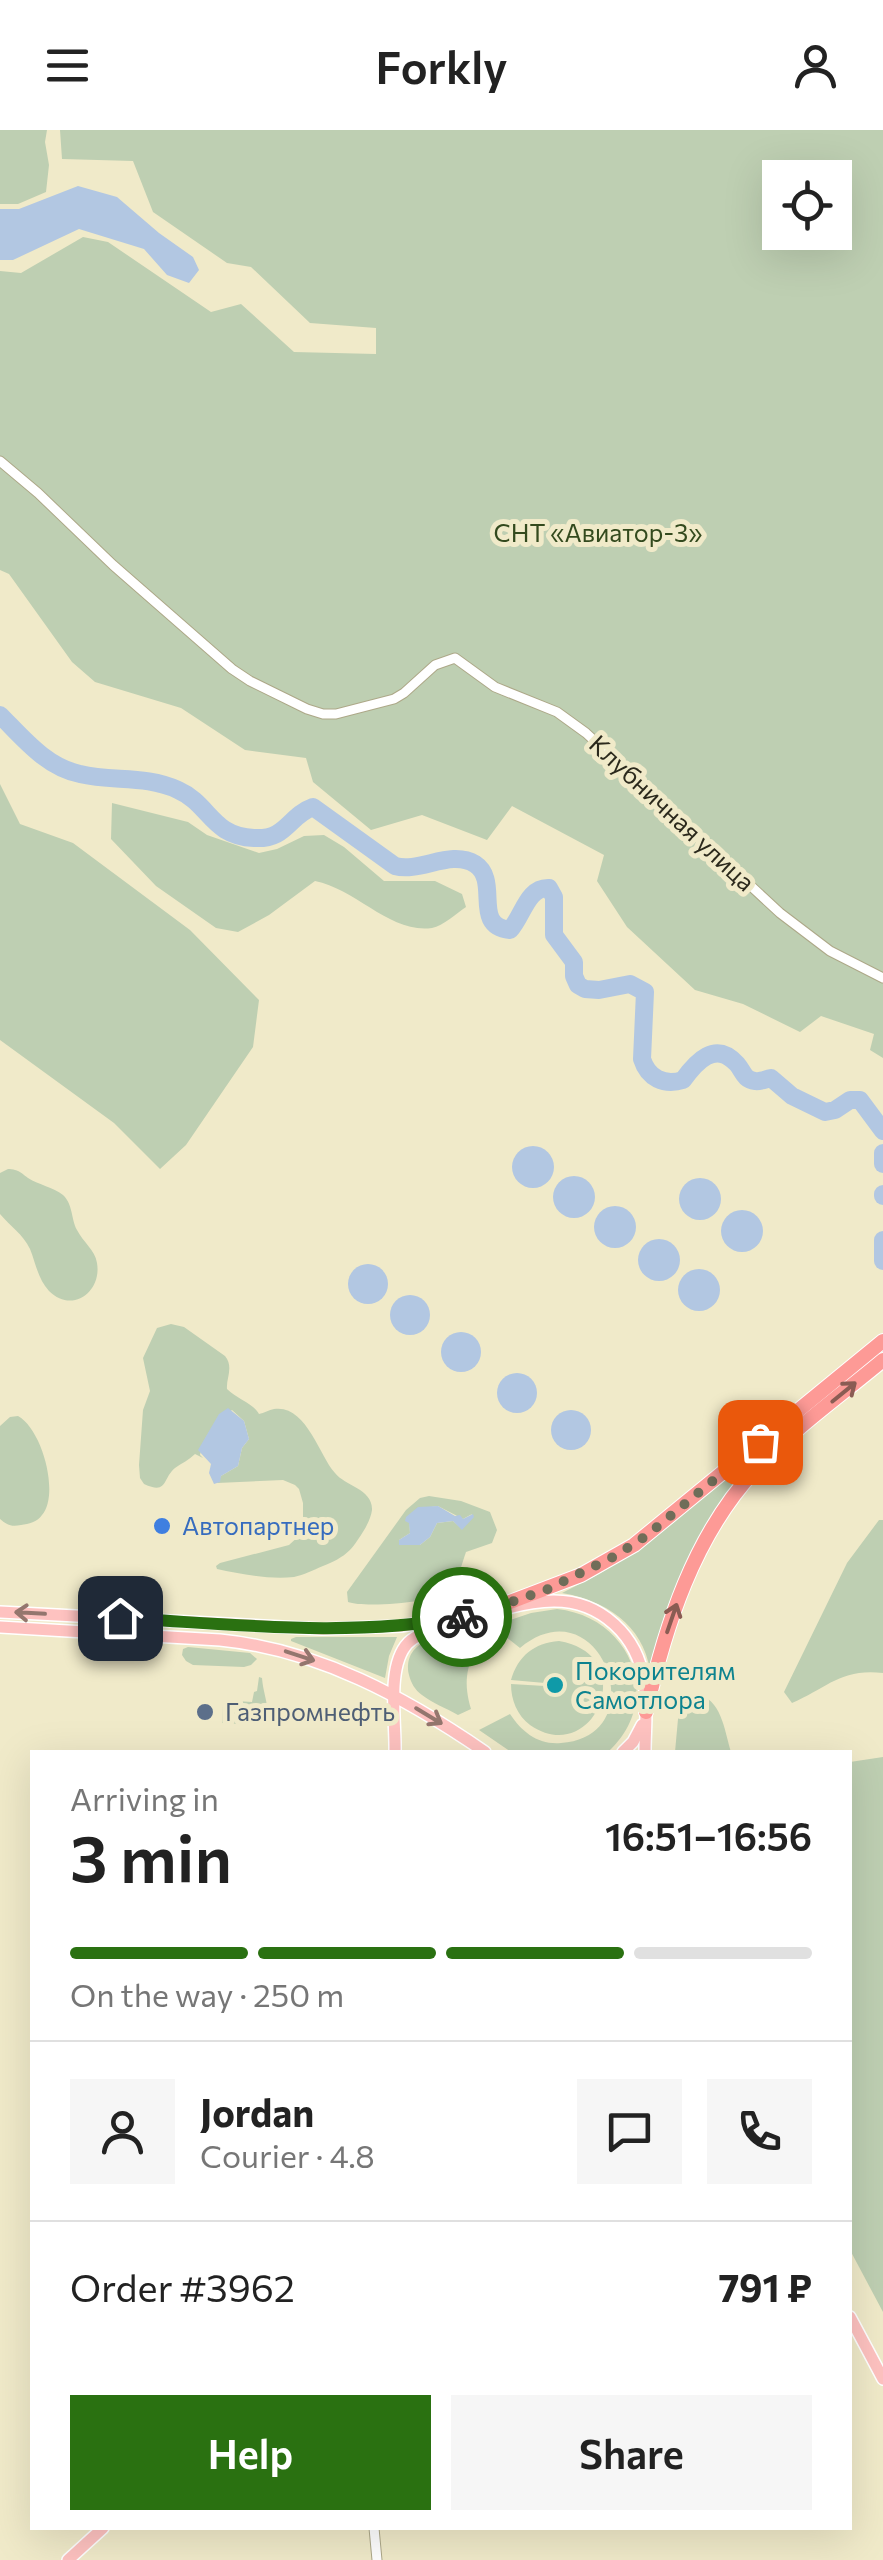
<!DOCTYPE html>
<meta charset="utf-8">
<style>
:root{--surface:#fff;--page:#f6f6f6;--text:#222;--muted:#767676;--line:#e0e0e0;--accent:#2a7111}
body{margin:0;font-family:Commissioner,sans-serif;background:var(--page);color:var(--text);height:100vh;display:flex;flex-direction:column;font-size:38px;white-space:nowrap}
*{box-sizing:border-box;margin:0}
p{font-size:32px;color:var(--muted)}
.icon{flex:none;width:55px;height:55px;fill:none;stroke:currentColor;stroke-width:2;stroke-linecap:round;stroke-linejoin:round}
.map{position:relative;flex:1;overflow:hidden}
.sheet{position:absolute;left:30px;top:1620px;width:822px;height:780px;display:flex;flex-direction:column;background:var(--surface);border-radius:0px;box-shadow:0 10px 40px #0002}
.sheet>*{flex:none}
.fabs{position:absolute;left:762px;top:30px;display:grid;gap:20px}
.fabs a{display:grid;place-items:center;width:90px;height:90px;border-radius:0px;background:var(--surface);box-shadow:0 10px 40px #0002;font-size:50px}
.pin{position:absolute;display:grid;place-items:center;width:85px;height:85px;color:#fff;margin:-42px;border-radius:20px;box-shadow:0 5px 15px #0006}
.courier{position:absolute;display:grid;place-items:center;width:100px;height:100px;margin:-50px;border:8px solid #2a7111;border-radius:50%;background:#fff;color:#222;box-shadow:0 2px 12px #0007}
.summary em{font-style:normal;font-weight:600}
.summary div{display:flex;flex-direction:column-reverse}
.summary{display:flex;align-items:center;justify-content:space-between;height:170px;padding:0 40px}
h1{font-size:65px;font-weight:600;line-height:75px}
.bar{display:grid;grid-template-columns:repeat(4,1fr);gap:15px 10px;align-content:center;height:120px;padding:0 40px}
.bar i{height:12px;border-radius:8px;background:var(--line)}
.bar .selected{background:var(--accent)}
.bar p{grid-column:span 4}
.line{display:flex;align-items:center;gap:25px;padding:0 40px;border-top:2px solid var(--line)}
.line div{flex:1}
.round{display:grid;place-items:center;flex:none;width:105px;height:105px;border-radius:0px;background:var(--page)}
.button{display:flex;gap:20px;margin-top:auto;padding:20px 40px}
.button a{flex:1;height:115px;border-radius:0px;background:var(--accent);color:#fff;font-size:40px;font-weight:600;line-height:115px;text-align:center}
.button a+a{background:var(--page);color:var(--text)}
header{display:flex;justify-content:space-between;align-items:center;height:130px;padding:0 40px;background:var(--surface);font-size:45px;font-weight:600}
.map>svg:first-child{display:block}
</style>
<header><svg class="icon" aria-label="menu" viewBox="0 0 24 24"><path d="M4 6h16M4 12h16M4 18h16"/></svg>Forkly<svg class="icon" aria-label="person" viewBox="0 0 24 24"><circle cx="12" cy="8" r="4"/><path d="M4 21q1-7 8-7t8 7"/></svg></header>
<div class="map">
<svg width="883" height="2430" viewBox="0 0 883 2430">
<rect width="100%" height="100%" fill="#f0eac9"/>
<g fill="#becfb2" fill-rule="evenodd">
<path d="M0 0H47L45 12 49 35 46 62 18 74H0Z"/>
<path d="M60 0H883V928L870 920 874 904 821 886 800 902 743 874 695 860 627 797 597 751 604 725 512 676 487 710 422 685 371 700 313 652 306 628 245 620 181 578 95 552 72 532 9 444 0 440V141L21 143 83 107 108 112 211 182 241 174 294 222 376 224V198L310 193 251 137 227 133 153 82 133 31 62 29ZM780 48H835V102H780Z"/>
<path d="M0 654 20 694 73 713 190 800 259 870 253 917 186 1015 160 1039 114 993 0 910Z"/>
<path d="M112 673 188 692 207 705 259 723 277 719 304 706 324 705 344 717 384 751H435L462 764 466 777C457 783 443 796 432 798 391 804 356 759 315 751L269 785 238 802 216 798 156 756 111 709Z"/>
<path d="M8 1039C10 1039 13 1039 15 1040 20 1041 24 1045 28 1048 39 1055 53 1057 63 1065 73 1074 71 1089 77 1100 83 1112 95 1120 97 1133 102 1162 72 1184 49 1161 38 1149 36 1134 30 1119 23 1104 10 1096 0 1084V1043Z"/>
<path d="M171 1194 184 1197 225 1226C234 1237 226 1248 227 1259 237 1269 253 1273 259 1284 264 1283 269 1280 274 1279 306 1274 319 1325 335 1343 345 1356 373 1359 372 1380 371 1389 364 1401 359 1408 349 1424 340 1429 323 1436 313 1440 304 1445 294 1447 270 1450 240 1444 217 1439L216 1436 220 1433 289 1415 300 1405 303 1391V1373L299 1359 295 1355 283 1350 217 1353 221 1346 238 1336 242 1318 249 1309 244 1291 232 1280C215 1292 204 1304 200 1325L203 1328 195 1324C189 1330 182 1333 175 1338 162 1349 168 1365 144 1354L140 1348 139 1335 143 1280 150 1261 143 1228 157 1198Z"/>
<path d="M883 1218V1223L764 1322 736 1350 705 1397 680 1447 650 1540C643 1495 605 1470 562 1463L599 1444 647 1414Z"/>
<path d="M18 1286C42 1299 60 1364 42 1385 37 1392 29 1394 21 1395 11 1397 7 1395 0 1389V1296L10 1287Z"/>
<path d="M429 1366 461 1371 490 1382 497 1400 492 1413 466 1422C462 1433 458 1450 451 1459 439 1473 364 1478 348 1472L347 1462 406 1380 420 1368ZM438 1376 463 1389 472 1384 462 1399 453 1391 437 1393 430 1407 420 1415H400L399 1410 410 1403C408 1376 416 1380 438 1376Z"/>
<path d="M879 1390H883V1543C841 1538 827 1558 792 1573L784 1562 847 1433Z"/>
<path d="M557 1479C631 1487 665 1570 608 1622H511L479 1600 510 1584C522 1602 538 1615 561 1613 657 1606 600 1452 520 1518L492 1496 531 1483Z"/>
<path d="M465 1502 479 1515C465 1536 464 1555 471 1579L458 1585C446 1578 432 1573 422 1565 415 1560 411 1553 409 1545 402 1510 440 1506 465 1502Z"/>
<path d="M296 1507H397L389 1526 385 1548 291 1511V1509Z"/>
<path d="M559 1511C642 1525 594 1639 530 1595 517 1585 511 1570 511 1554L545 1556 548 1562 552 1565 563 1563 566 1554 558 1546 550 1547 545 1553 511 1550C518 1526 534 1513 559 1511Z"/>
<path d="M188 1517 250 1523 257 1529 251 1535 244 1537 193 1535 186 1531 182 1525 183 1519Z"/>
<path d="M259 1547 262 1548C263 1563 270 1577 267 1593L262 1595 222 1593 223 1574 233 1575 236 1571 252 1572 254 1562 257 1561Z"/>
<path d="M695 1563C722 1569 724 1599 731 1622H675L679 1578 686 1566Z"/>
<path d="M883 1627V2182L850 2120V1632Z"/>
</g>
<g fill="#b2c7e2">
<path d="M78 56 117 67 159 103 193 127 199 140 189 153 167 145 144 119 79 99 13 130H0V79H19Z"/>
<circle cx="533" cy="1037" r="21"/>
<circle cx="574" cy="1067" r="21"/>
<circle cx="700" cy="1069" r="21"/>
<circle cx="615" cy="1097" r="21"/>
<circle cx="742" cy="1101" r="21"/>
<circle cx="659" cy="1130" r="21"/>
<circle cx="368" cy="1154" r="20"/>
<circle cx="699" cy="1160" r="21"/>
<circle cx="410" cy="1185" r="20"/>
<circle cx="461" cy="1222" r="20"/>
<circle cx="517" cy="1263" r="20"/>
<path d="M228 1278 244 1291 249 1309 242 1318 238 1336 221 1346 220 1352 214 1354 209 1343 211 1334 198 1320 219 1284Z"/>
<circle cx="571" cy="1300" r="20"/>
<path d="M418 1377 438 1376 455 1386 460 1385 463 1389 473 1384 474 1387 462 1400 453 1391 437 1393 430 1407 420 1415H399V1410L410 1403 409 1393 405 1391 406 1387Z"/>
</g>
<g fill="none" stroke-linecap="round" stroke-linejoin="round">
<g stroke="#b2c7e2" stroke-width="18">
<path d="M0 585C23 608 46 637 80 644 113 652 145 645 178 660 210 674 211 706 254 708 287 710 288 686 313 677L395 736C420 743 451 719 475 734 501 751 471 796 510 800 523 786 527 757 549 758L554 767V805L574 832V846L578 855 585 859 599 860 630 854 645 862 642 929C648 948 664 956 683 950 696 932 715 910 737 934 743 941 744 950 755 951 760 952 766 949 771 948L792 966 825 982 835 980 850 970H860L883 1001"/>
<path d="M883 1023V1034"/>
<path d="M883 1064V1066"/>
<path d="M883 1110V1131"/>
</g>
<g stroke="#ada888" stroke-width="11">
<g id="minor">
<path d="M0 331 38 363 113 435 232 539 250 551 307 579 323 584H336L394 569 404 563 435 535 455 528 495 557 557 582 586 603 780 783 830 821 883 848"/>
<path d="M374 2398 377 2430"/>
</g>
</g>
<g stroke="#fff" stroke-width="14">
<g id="major">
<path d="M508 1478C523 1474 538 1471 554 1471 601 1471 638 1506 644 1552 648 1576 645 1599 645 1622"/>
<path d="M0 1482 322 1499 401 1496 485 1483"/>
<path d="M0 1497 220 1510C319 1520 405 1567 485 1622"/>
<path d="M395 1622C396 1592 386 1536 408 1513 417 1504 432 1500 444 1496"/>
<path d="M623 1622 633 1612 642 1595"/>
<path d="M850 2187 883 2249"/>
<path d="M68 2430 103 2398"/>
</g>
</g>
<g stroke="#fff" stroke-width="16">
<g id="highway">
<path d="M476 1485 581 1445 634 1415 883 1211"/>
<path d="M646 1582C665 1496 694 1406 755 1340 793 1299 840 1266 883 1230"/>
</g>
</g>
<use href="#minor" stroke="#fff" stroke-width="9"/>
<use href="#major" stroke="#fec2c0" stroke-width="11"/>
<use href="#highway" stroke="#fd9a96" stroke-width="14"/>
</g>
<defs><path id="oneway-shaft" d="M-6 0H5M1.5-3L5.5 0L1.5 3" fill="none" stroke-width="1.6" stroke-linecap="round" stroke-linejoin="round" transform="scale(2.5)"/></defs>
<g stroke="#8a5c53">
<use href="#oneway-shaft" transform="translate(844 1262) rotate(-39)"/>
<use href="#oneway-shaft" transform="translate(672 1488) rotate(-71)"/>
</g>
<g stroke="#94766e">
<use href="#oneway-shaft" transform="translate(30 1483) rotate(-177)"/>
<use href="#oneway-shaft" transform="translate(300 1526) rotate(18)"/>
<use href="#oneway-shaft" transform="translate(429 1586) rotate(31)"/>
</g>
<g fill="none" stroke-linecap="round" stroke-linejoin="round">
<path stroke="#706d59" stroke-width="10" stroke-dasharray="0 18" d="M462 1487 476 1484 546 1460 615 1426 646 1406 760 1312"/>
<path stroke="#2a7111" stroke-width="12" d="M120 1488C234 1494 350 1508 462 1487"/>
</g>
<circle fill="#3f7fe0" stroke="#f0eac9" stroke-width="4" cx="162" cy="1396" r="10"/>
<circle fill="#0f9aa8" stroke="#f0eac9" stroke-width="4" cx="555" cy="1555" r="10"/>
<circle fill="#5c6f8a" stroke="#f0eac9" stroke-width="4" cx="205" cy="1582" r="10"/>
<g text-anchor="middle" stroke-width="10" stroke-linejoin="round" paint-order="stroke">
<g font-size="25" fill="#334a1e" stroke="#f0eac9">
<text x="598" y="412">СНТ «Авиатор-3»</text>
</g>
<g font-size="25" fill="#2b291c" stroke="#f0eac9">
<text transform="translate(672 683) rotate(43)" y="9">Клубничная улица</text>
</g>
<g font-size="25" fill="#366cbe" stroke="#f0eac9" text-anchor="start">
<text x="182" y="1405">Автопартнер</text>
</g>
<g font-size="25" fill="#0d838f" stroke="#f0eac9" text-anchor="start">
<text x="575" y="1550">Покорителям<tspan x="575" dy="29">Самотлора</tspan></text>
</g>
<g font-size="25" fill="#4e5e75" stroke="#f0eac9" text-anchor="start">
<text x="225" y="1591">Газпромнефть</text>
</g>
</g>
</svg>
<div class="fabs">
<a><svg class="icon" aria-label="locate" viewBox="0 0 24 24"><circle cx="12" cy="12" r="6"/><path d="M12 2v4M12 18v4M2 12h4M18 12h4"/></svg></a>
</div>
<div class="pin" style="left:760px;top:1312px;background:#ea580c"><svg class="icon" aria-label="bag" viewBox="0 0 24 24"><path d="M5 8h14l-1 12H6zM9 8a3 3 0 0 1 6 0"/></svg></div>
<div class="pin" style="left:120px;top:1488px;background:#1f2937"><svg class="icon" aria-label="home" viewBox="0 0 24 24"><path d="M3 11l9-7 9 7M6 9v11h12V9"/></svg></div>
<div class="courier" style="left:462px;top:1487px"><svg class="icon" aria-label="bike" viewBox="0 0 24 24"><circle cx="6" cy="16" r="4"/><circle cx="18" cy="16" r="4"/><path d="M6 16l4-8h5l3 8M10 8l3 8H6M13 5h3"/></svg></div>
<section class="sheet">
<div class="summary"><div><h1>3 min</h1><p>Arriving in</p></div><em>16:51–16:56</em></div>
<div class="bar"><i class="selected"></i><i class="selected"></i><i class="selected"></i><i></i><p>On the way · 250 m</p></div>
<div class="line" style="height:180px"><a class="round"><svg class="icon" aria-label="person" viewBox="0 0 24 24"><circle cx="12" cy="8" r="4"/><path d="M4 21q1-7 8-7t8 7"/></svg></a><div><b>Jordan</b><p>Courier · 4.8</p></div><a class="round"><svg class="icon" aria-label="chat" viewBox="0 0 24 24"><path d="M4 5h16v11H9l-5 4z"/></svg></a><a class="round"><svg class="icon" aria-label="phone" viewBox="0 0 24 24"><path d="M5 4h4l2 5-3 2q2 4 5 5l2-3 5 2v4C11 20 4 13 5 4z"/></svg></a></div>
<div class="line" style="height:130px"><div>Order #3962</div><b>791 ₽</b></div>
<div class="button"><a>Help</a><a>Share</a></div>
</section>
</div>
